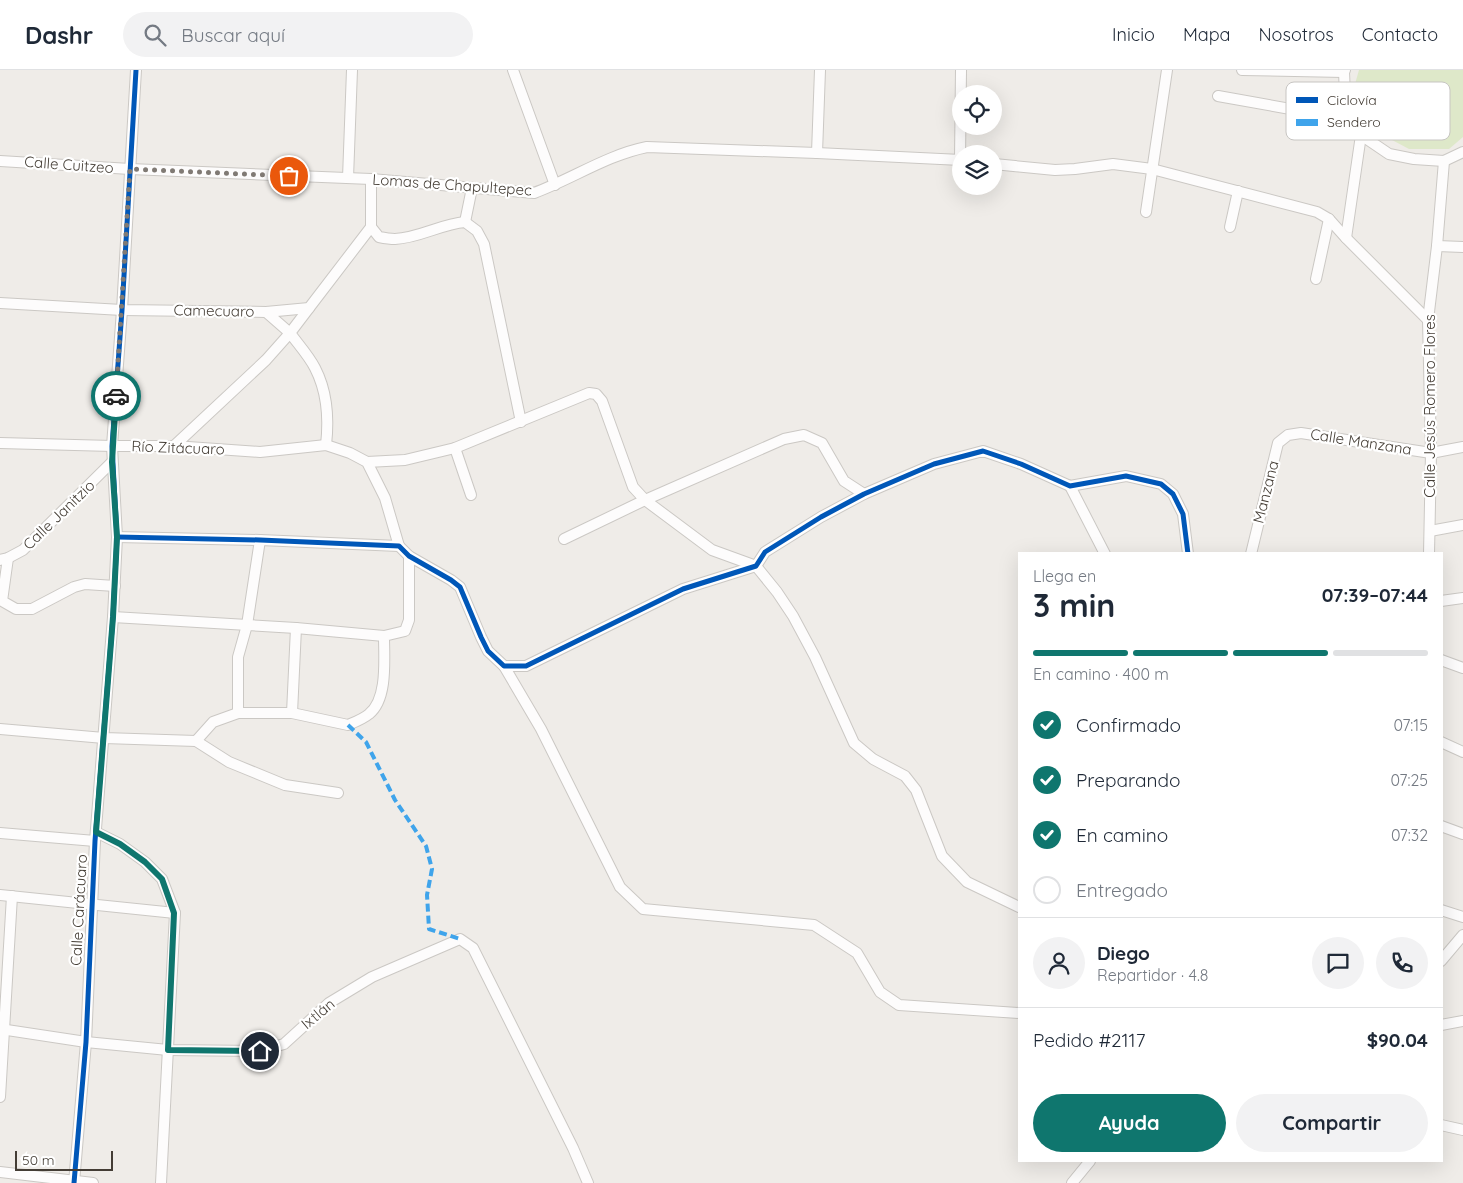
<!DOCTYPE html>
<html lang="es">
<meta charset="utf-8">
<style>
:root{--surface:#fff;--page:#f2f2f3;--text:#1f2937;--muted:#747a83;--line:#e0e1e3;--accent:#0f766e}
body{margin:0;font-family:Quicksand,sans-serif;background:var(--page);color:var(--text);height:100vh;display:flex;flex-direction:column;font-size:19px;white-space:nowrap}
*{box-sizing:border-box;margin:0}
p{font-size:16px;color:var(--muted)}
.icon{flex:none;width:28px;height:28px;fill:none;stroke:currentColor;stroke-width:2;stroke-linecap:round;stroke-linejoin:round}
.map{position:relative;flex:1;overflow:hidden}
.details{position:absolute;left:1018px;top:482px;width:425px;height:610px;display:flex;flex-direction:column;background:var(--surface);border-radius:0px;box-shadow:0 5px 20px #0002}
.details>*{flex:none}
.tools{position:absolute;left:952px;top:15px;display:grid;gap:10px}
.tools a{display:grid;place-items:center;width:50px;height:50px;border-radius:50%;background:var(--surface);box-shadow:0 5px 20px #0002;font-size:25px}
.scale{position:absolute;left:15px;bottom:12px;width:98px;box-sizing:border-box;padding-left:5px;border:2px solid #443d35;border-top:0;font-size:14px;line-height:18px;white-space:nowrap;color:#443d35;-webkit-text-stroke:4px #fff;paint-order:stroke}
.pin{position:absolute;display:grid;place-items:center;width:42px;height:42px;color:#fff;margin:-21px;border:2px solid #fff;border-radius:50%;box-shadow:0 1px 5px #0007}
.courier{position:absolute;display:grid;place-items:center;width:50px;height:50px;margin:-25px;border:4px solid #0f766e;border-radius:50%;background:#fff;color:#222;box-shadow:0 1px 6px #0007}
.overview em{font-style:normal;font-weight:700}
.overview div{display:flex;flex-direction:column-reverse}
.overview{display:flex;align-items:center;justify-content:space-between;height:85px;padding:0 15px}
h1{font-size:32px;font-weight:700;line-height:38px}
.bar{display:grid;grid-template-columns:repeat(4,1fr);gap:8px 5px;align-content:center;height:60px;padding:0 15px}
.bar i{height:6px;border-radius:4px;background:var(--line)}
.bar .active{background:var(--accent)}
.bar p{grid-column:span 4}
.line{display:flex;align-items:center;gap:12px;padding:0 15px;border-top:1px solid var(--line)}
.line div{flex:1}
.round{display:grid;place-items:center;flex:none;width:52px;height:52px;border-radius:26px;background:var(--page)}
ol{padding:0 15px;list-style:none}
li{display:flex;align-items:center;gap:15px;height:55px}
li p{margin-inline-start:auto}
li .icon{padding:5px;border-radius:50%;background:var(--accent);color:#fff;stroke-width:4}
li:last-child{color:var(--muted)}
li i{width:28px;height:28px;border:2px solid var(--line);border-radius:50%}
.cta{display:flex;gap:10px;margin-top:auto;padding:10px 15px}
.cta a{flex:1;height:58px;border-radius:30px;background:var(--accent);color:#fff;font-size:20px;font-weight:700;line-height:58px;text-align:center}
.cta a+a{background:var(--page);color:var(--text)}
header{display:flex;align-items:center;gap:30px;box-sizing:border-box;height:70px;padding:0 25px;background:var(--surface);border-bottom:1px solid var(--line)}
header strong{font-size:24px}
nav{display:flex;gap:28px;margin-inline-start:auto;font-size:18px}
.search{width:350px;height:45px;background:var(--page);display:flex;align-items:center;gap:12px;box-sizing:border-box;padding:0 18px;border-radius:28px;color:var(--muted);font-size:19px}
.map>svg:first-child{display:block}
</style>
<header>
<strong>Dashr</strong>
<div class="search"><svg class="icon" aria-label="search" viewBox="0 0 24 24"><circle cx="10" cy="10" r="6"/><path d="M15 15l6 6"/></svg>Buscar aquí</div>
<nav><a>Inicio</a><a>Mapa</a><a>Nosotros</a><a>Contacto</a></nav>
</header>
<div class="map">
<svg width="1463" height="1113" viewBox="0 0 1463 1113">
<rect width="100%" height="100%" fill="#efece8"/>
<path fill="#dee8c9" d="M1359 0H1463V67L1449 79H1409L1364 55 1353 21Z"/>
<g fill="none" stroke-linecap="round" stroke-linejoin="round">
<g stroke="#cbc8c4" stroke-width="12">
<g id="minor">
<path d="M513 0 555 115"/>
<path d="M1242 0 1344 2"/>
<path d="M1345 0 1344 2 1345 25 1352 50 1361 65 1346 168"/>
<path d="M1218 26 1352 50"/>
<path d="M1361 65 1389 84 1414 89 1444 91 1463 82"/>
<path d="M817 83 820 0"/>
<path d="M960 90 961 0"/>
<path d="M0 91 130 99 371 109 534 123C572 109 607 85 647 77L817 83 961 90"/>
<path d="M994 94 1055 100 1075 99 1113 94 1152 99 1317 142 1329 149 1346 168 1428 250"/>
<path d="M348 108 352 0"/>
<path d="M371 109V157L379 167C384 168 390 169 395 169 419 168 441 154 465 152L477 161 484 174 521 352"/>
<path d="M1146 142 1167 0"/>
<path d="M465 152 472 118"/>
<path d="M1230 157 1238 121"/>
<path d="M1437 176 1463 177"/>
<path d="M1316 209 1329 149"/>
<path d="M0 233 122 240 266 242 309 238 371 157"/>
<path d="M309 238 290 263C298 274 309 286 315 298 328 323 329 349 326 375"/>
<path d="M0 373 112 376H174L260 382 326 375 350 383 367 392 385 428 399 476"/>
<path d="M174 376 266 290 290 263 266 242"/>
<path d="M455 378 471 425"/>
<path d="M367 392 405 390 455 378 589 323 596 324 602 331 633 417 645 430 712 480 756 496 777 522 793 546 815 587 854 673 873 689 905 706 916 720 942 786 967 812 1019 837"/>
<path d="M1070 416 1105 484"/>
<path d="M1430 461 1463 455"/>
<path d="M117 467 260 470 399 476 409 486 451 510 460 517 481 567 488 581 504 596H526L683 519 756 496 765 482 821 447 864 424 934 394 983 381 1021 394 1070 416 1126 406 1161 414 1173 424 1183 444 1188 484"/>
<path d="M564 469 645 430 784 369 804 365 822 373 844 411 864 424"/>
<path d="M1251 484 1278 373 1288 365 1301 363 1431 383 1463 377"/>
<path d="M1429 484 1431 383 1428 250 1437 176 1444 91"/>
<path d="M8 488 2 531 16 539H32L74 517 85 514 115 516"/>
<path d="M0 490 8 488 23 480 112 392"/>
<path d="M1441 531 1463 528"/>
<path d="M113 547 296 558 384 566"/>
<path d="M1441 590 1463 598"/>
<path d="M504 596 541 659 620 817 643 839 814 855 857 883 880 922 899 935 1019 943"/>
<path d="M238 643V587L247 555 260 470"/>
<path d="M292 643 296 558"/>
<path d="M0 659 104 668 196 671 213 652 238 643H292L348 655C355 652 363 649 369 644 388 629 384 589 384 566L405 561 409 550V486"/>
<path d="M196 671 229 692 285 715 338 723"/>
<path d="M1441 672 1463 682"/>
<path d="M1441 756 1463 764"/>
<path d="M96 762 120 774 145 792 162 809 175 843 161 1113"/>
<path d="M0 763 95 771"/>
<path d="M0 825 175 843"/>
<path d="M1441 840 1463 847"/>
<path d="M1441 891 1463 865"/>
<path d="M1441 955 1463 951"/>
<path d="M0 959 86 972 168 980 260 981 284 974 329 933 372 907 460 869 473 878 573 1078 588 1113"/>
<path d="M0 1027 12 826"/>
<path d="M1441 1055 1463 1060"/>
<path d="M0 1102 93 1113"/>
<path d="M74 1113 86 972 95 771 113 547 117 467 112 376 122 240 136 0"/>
<path d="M1072 1113 1090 1091"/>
</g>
</g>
<use href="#minor" stroke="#fdfcfc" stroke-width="10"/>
<path stroke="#3fa4eb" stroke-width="4" stroke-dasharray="8 4" stroke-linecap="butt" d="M348 655 366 672 395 730 426 776 432 799 427 825 429 859 460 869"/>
<g stroke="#fff" stroke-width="8">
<g id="cycleway">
<path d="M117 467 260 470 399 476 409 486 451 510 460 517 481 567 488 581 504 596H526L683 519 756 496 765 482 821 447 864 424 934 394 983 381 1021 394 1070 416 1126 406 1161 414 1173 424 1183 444 1188 484"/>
<path d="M74 1113 86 972 95 771 113 547 117 467 112 376 122 240 136 0"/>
</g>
</g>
<use href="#cycleway" stroke="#0057b8" stroke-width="5"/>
</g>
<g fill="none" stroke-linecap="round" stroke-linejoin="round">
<path stroke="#807a74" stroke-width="5" stroke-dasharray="0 9" d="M116 326 130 99 289 106"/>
<path stroke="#0f766e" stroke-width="6" d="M116 326 112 392 117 467 113 547 96 762 120 774 145 792 162 809 174 843 168 980 260 981"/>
</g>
<g text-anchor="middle" stroke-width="4.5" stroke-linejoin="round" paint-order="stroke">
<g font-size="15" fill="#443d35" stroke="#fff">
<text transform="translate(69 95) rotate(4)" y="5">Calle Cuitzeo</text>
<text transform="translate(452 115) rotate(4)" y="5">Lomas de Chapultepec</text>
<text transform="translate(214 241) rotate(1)" y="5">Camecuaro</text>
<text transform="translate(1430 336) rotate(-90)" y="5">Calle Jesús Romero Flores</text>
<text transform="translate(1361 372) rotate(9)" y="5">Calle Manzana</text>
<text transform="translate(178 378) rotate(2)" y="5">Río Zitácuaro</text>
<text transform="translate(1266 422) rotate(-76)" y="5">Manzana</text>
<text transform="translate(59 445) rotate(-44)" y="5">Calle Janitzio</text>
<text transform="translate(79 840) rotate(-87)" y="5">Calle Carácuaro</text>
<text transform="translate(318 944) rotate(-40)" y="5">Ixtlán</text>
</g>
</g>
<rect x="1286" y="12" width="164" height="58" rx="8" fill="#fff" stroke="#c7c5c2" stroke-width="1"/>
<rect x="1296" y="27" width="22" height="6" fill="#0057b8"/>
<rect x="1296" y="49" width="22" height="7" fill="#3fa4eb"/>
<g font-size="14" fill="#443d35">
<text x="1327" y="35">Ciclovía</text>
<text x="1327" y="57">Sendero</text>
</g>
</svg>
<div class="tools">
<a><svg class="icon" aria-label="locate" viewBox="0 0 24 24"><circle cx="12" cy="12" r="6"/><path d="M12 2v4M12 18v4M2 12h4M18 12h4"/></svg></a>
<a><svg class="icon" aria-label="layers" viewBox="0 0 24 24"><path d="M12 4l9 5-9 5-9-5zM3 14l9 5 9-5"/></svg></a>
</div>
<div class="scale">50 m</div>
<div class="pin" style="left:289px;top:106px;background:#ea580c"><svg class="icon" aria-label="bag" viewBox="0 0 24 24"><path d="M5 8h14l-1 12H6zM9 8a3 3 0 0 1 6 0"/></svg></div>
<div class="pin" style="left:260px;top:981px;background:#1f2937"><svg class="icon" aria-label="home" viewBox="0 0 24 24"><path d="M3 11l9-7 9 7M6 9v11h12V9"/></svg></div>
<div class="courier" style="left:116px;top:326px"><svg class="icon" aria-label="car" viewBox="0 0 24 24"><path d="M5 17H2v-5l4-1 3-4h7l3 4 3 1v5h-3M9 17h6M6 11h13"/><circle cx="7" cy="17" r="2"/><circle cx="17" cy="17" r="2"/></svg></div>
<section class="details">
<div class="overview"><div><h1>3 min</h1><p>Llega en</p></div><em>07:39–07:44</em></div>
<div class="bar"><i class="active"></i><i class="active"></i><i class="active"></i><i></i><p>En camino · 400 m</p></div>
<ol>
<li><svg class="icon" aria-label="check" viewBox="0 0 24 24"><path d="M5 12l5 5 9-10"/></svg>Confirmado<p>07:15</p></li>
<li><svg class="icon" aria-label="check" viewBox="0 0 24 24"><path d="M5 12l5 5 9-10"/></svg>Preparando<p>07:25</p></li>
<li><svg class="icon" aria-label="check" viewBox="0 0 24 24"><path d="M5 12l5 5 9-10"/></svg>En camino<p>07:32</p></li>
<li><i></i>Entregado</li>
</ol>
<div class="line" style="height:90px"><a class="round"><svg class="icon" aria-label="person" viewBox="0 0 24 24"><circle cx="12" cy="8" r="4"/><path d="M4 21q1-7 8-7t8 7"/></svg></a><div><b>Diego</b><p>Repartidor · 4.8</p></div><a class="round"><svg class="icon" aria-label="chat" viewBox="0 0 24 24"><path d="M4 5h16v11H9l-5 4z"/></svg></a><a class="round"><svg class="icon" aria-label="phone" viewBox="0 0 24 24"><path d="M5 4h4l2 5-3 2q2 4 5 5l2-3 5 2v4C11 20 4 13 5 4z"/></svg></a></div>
<div class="line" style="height:65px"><div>Pedido #2117</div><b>$90.04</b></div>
<div class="cta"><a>Ayuda</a><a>Compartir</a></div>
</section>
</div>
